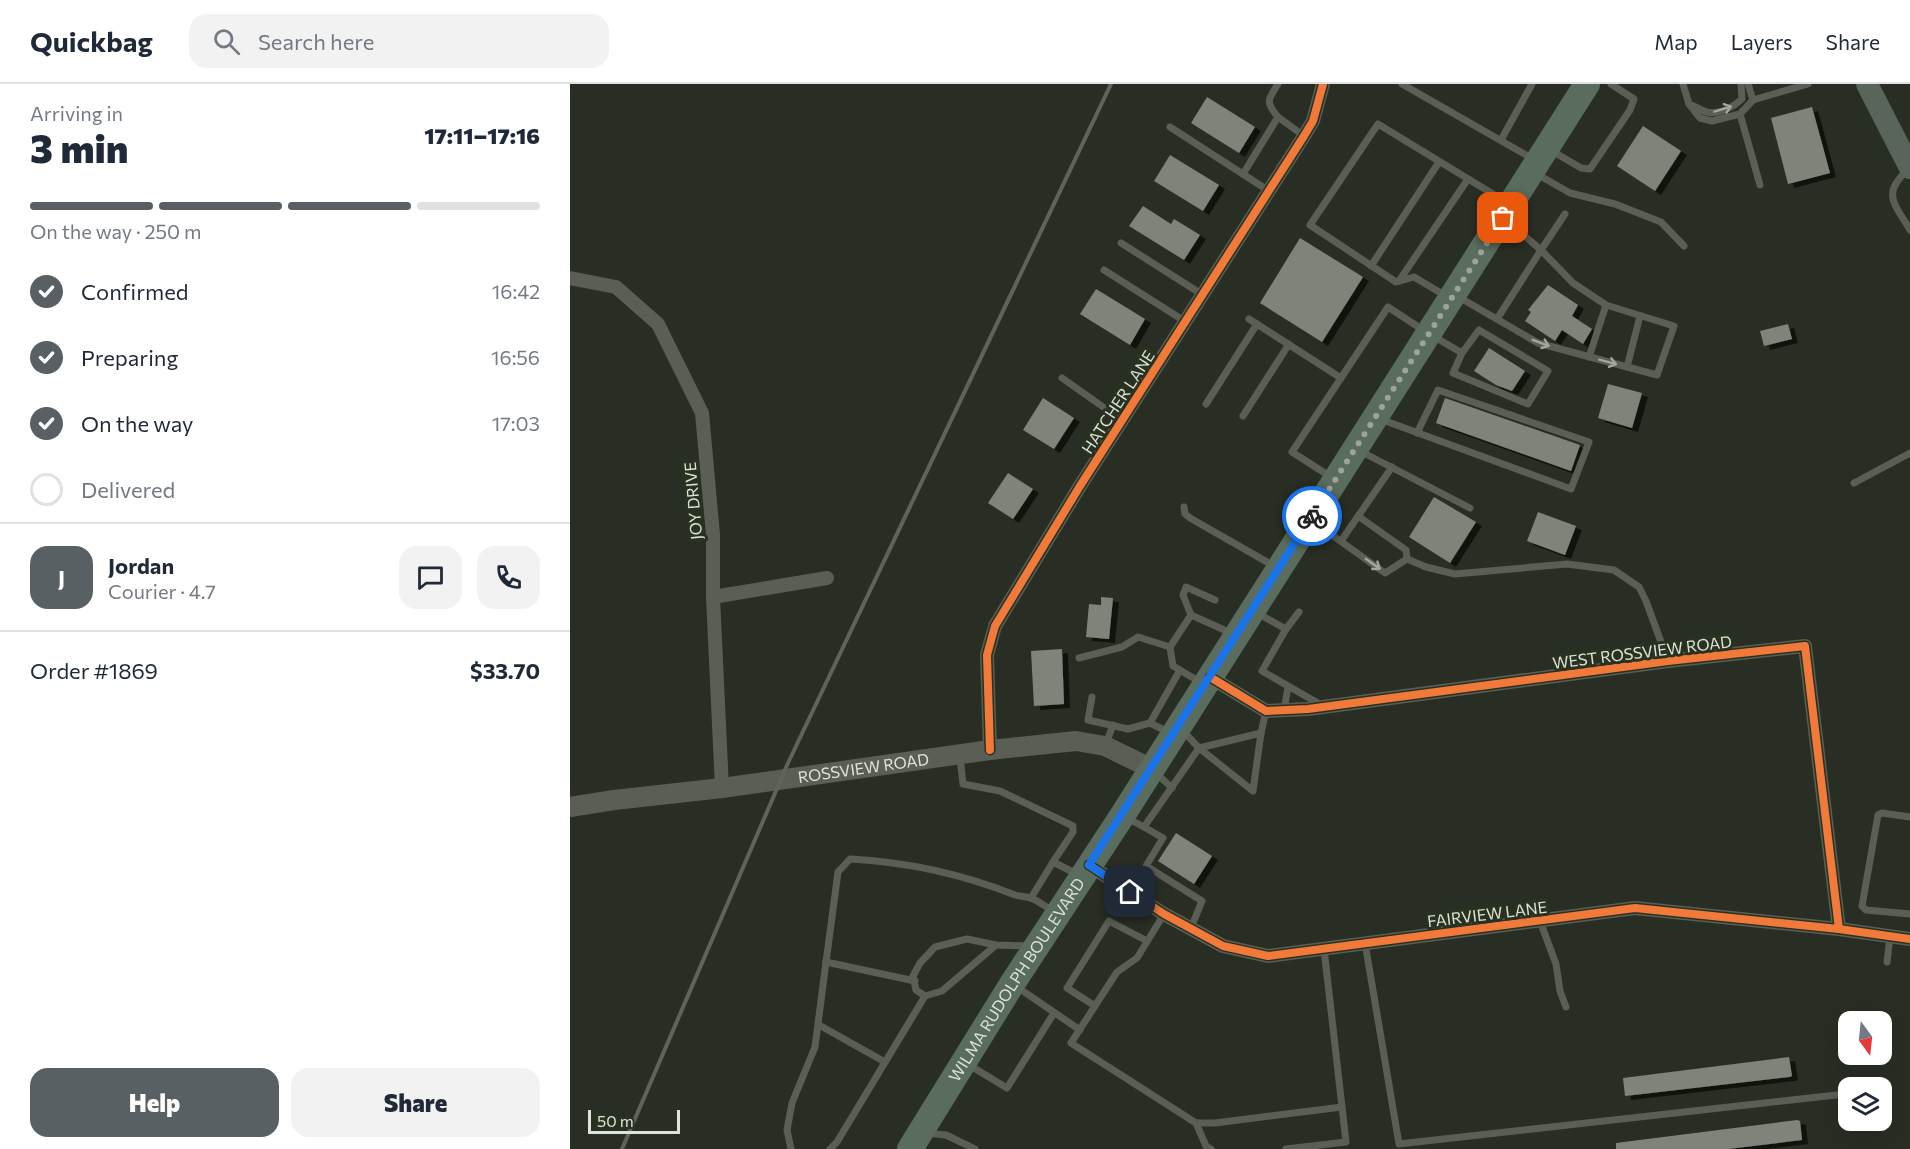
<!DOCTYPE html>
<meta charset="utf-8">
<style>
:root{--surface:#fff;--page:#f2f2f3;--text:#1f2937;--muted:#747a83;--line:#e0e1e3;--accent:#586063}
body{margin:0;font-family:Commissioner,sans-serif;background:var(--page);color:var(--text);height:100vh;display:flex;flex-direction:column;font-size:22px;white-space:nowrap}
*{box-sizing:border-box;margin:0}
p{font-size:20px;color:var(--muted)}
.icon{flex:none;width:33px;height:33px;fill:none;stroke:currentColor;stroke-width:2;stroke-linecap:round;stroke-linejoin:round}
.map{position:relative;flex:1;overflow:hidden}
.drawer{display:flex;flex-direction:column;background:var(--surface);width:570px}
.drawer>*{flex:none}
.needle{width:39px;rotate:165deg}
.controls{position:absolute;left:1268px;top:927px;display:grid;gap:12px}
.controls a{display:grid;place-items:center;width:54px;height:54px;border-radius:12px;background:var(--surface);box-shadow:0 6px 24px #0002;font-size:30px}
.scale{position:absolute;left:18px;bottom:15px;width:92px;box-sizing:border-box;padding-left:6px;border:3px solid #dde3d8;border-top:0;font-size:16px;line-height:21px;white-space:nowrap;color:#dde3d8;-webkit-text-stroke:4px #293220;paint-order:stroke}
.pin{position:absolute;display:grid;place-items:center;width:51px;height:51px;color:#fff;margin:-26px;border-radius:12px;box-shadow:0 3px 9px #0006}
.courier{position:absolute;display:grid;place-items:center;width:60px;height:60px;margin:-30px;border:4px solid #1a73e8;border-radius:50%;background:#fff;color:#222;box-shadow:0 2px 8px #0007}
.head em{font-style:normal;font-weight:800}
.head div{display:flex;flex-direction:column-reverse}
.head{display:flex;align-items:center;justify-content:space-between;height:102px;padding:0 30px}
h1{font-size:39px;font-weight:800;line-height:45px}
.bar{display:grid;grid-template-columns:repeat(4,1fr);gap:9px 6px;align-content:center;height:72px;padding:0 30px}
.bar i{height:8px;border-radius:4px;background:var(--line)}
.bar .active{background:var(--accent)}
.bar p{grid-column:span 4}
.line{display:flex;align-items:center;gap:15px;padding:0 30px;border-top:2px solid var(--line)}
.line div{flex:1}
.round{display:grid;place-items:center;flex:none;width:63px;height:63px;border-radius:18px;background:var(--page)}
ol{padding:0 30px;list-style:none}
li{display:flex;align-items:center;gap:18px;height:66px}
li p{margin-inline-start:auto}
li .icon{padding:6px;border-radius:50%;background:var(--accent);color:#fff;stroke-width:4}
li:last-child{color:var(--muted)}
li i{width:33px;height:33px;border:3px solid var(--line);border-radius:50%}
.primary-button{display:flex;gap:12px;margin-top:auto;padding:12px 30px}
.primary-button a{flex:1;height:69px;border-radius:18px;background:var(--accent);color:#fff;font-size:24px;font-weight:800;line-height:69px;text-align:center}
.primary-button a+a{background:var(--page);color:var(--text)}
header{display:flex;align-items:center;gap:36px;box-sizing:border-box;height:84px;padding:0 30px;background:var(--surface);border-bottom:2px solid var(--line)}
header strong{font-size:28px}
nav{display:flex;gap:33px;margin-inline-start:auto;font-size:21px}
.search{width:420px;height:54px;background:var(--page);display:flex;align-items:center;gap:15px;box-sizing:border-box;padding:0 21px;border-radius:18px;color:var(--muted);font-size:22px}
main{display:flex;flex:1;min-height:0}
.map>svg:first-child{display:block}
</style>
<header>
<strong>Quickbag</strong>
<div class="search"><svg class="icon" aria-label="search" viewBox="0 0 24 24"><circle cx="10" cy="10" r="6"/><path d="M15 15l6 6"/></svg>Search here</div>
<nav><a>Map</a><a>Layers</a><a>Share</a></nav>
</header>
<main>
<section class="drawer">
<div class="head"><div><h1>3 min</h1><p>Arriving in</p></div><em>17:11–17:16</em></div>
<div class="bar"><i class="active"></i><i class="active"></i><i class="active"></i><i></i><p>On the way · 250 m</p></div>
<ol>
<li><svg class="icon" aria-label="check" viewBox="0 0 24 24"><path d="M5 12l5 5 9-10"/></svg>Confirmed<p>16:42</p></li>
<li><svg class="icon" aria-label="check" viewBox="0 0 24 24"><path d="M5 12l5 5 9-10"/></svg>Preparing<p>16:56</p></li>
<li><svg class="icon" aria-label="check" viewBox="0 0 24 24"><path d="M5 12l5 5 9-10"/></svg>On the way<p>17:03</p></li>
<li><i></i>Delivered</li>
</ol>
<div class="line" style="height:108px"><b class="round" style="background:var(--accent);color:#fff">J</b><div><b>Jordan</b><p>Courier · 4.7</p></div><a class="round"><svg class="icon" aria-label="chat" viewBox="0 0 24 24"><path d="M4 5h16v11H9l-5 4z"/></svg></a><a class="round"><svg class="icon" aria-label="phone" viewBox="0 0 24 24"><path d="M5 4h4l2 5-3 2q2 4 5 5l2-3 5 2v4C11 20 4 13 5 4z"/></svg></a></div>
<div class="line" style="height:78px"><div>Order #1869</div><b>$33.70</b></div>
<div class="primary-button"><a>Help</a><a>Share</a></div>
</section>
<div class="map">
<svg width="1340" height="1065" viewBox="0 0 1340 1065">
<defs>
<filter id="shadow"><feDropShadow dx="6" dy="4" stdDeviation="0" flood-color="#0009"/></filter>
</defs>
<rect width="100%" height="100%" fill="#292e24"/>
<g fill="#808379" filter="url(#shadow)">
<path d="M637 13 685 43 669 69 621 39Z"/>
<path d="M1242 23 1260 89 1218 100 1201 34Z"/>
<path d="M1073 42 1111 67 1085 107 1047 82Z"/>
<path d="M600 71 649 101 633 127 584 97Z"/>
<path d="M573 122 601 140 604 135 630 151 614 176 559 142Z"/>
<path d="M730 154 793 193 752 258 690 219Z"/>
<path d="M978 201 1008 221 1002 232 1022 245 1013 260 992 246 985 257 955 237 961 228 958 226Z"/>
<path d="M526 205 575 235 560 261 510 230Z"/>
<path d="M1218 240 1222 255 1194 262 1190 247Z"/>
<path d="M919 264 955 287 942 307 926 301 904 287Z"/>
<path d="M1038 300 1072 309 1062 344 1028 334Z"/>
<path d="M473 314 504 334 484 365 453 346Z"/>
<path d="M875 314 1010 361 1001 387 866 339Z"/>
<path d="M438 389 463 405 443 435 418 419Z"/>
<path d="M864 413 906 438 880 479 839 453Z"/>
<path d="M968 428 1006 442 995 471 957 457Z"/>
<path d="M531 513 543 514 539 555 516 553 519 520 531 521Z"/>
<path d="M492 565 494 620 464 622 461 567Z"/>
<path d="M606 749 642 772 624 800 588 777Z"/>
<path d="M1219 973 1222 992 1219 993 1055 1012 1053 994Z"/>
<path d="M1227 1036 1230 1037 1232 1056 1158 1065H1046V1059Z"/>
</g>
<g fill="none" stroke-linecap="round" stroke-linejoin="round">
<g stroke="#5a5e55" stroke-width="7">
<path d="M708 0C698 16 695 18 708 33"/>
<path d="M832 0 963 75"/>
<path d="M1113 0 1119 20 1130 34 1142 37 1170 30 1183 16 1238 0"/>
<path d="M1178 0 1183 16"/>
<path d="M1119 20C1126 22 1131 27 1137 28 1150 31 1163 23 1172 15L1171 0"/>
<path d="M1170 30 1190 101"/>
<path d="M600 43 699 107"/>
<path d="M931 56 962 0"/>
<path d="M982 67 1011 84 1020 85 1060 26 1064 15 1041 0"/>
<path d="M1339 85C1311 109 1324 119 1340 146"/>
<path d="M965 89 1000 109 1045 120 1091 138 1114 162"/>
<path d="M673 90 708 33 734 52"/>
<path d="M937 137 971 166 995 130"/>
<path d="M551 159 633 211"/>
<path d="M801 182 869 78"/>
<path d="M534 186 616 238"/>
<path d="M829 197 898 95"/>
<path d="M876 212 844 193 826 198 740 141 808 40 936 118"/>
<path d="M887 212 968 259 1087 291 1104 242 1036 221 1003 199 971 166 927 235"/>
<path d="M679 235 771 294"/>
<path d="M863 252 892 269 909 246 978 287 958 320 883 289 892 269"/>
<path d="M1019 273 1036 221"/>
<path d="M1057 283 1070 232"/>
<path d="M492 294 553 337"/>
<path d="M636 320 687 240"/>
<path d="M673 332 719 260"/>
<path d="M810 335 1001 405 1019 358 868 306 847 349"/>
<path d="M790 367 900 424"/>
<path d="M761 393 722 368 818 223 853 246"/>
<path d="M1284 399 1340 369"/>
<path d="M614 423 615 430 620 434 704 482"/>
<path d="M788 432 836 466 837 475"/>
<path d="M745 439 815 489 837 475"/>
<path d="M771 457 822 383"/>
<path d="M837 475 856 483 885 490 997 480 1044 486 1069 503 1076 517 1098 577"/>
<path d="M687 529 716 545 692 587 753 622"/>
<path d="M621 531 613 511 616 503 645 516"/>
<path d="M716 545 729 528"/>
<path d="M509 574 552 563 568 553 600 563"/>
<path d="M630 598 603 582 600 563 621 531 661 549"/>
<path d="M522 613 518 636 558 645 580 639"/>
<path d="M714 626 718 603"/>
<path d="M613 647 629 664 691 649"/>
<path d="M598 648 580 639 610 586"/>
<path d="M535 662 543 641"/>
<path d="M390 673 393 700 430 707 503 742V748L483 778"/>
<path d="M586 689 602 704"/>
<path d="M555 733 574 743"/>
<path d="M1340 733 1312 729 1308 731 1292 822 1296 826 1340 830"/>
<path d="M461 814 483 778 507 790"/>
<path d="M594 830 567 874 547 888 501 959 626 1039H645L772 1023"/>
<path d="M970 837 986 880 990 907 996 923"/>
<path d="M621 844 632 817 576 782 593 754 574 743 629 664 683 707 691 649 696 627"/>
<path d="M795 859 829 1060 1275 1010"/>
<path d="M426 861 397 855 365 863 350 879 343 892 346 906 355 912 372 907 426 861 461 862"/>
<path d="M256 878 268 788 280 775C338 778 392 790 445 811 451 813 458 812 463 815 470 818 476 823 483 827"/>
<path d="M1317 878 1320 852"/>
<path d="M447 903 510 946"/>
<path d="M525 922 497 904 539 837 577 857"/>
<path d="M249 941 315 978"/>
<path d="M399 981 437 1004 484 929"/>
<path d="M626 1039 636 1062 641 1065"/>
<path d="M356 1049 376 1051 405 1065"/>
<path d="M221 1065 217 1046 222 1019 245 963 256 878 345 897"/>
<path d="M260 1065 267 1058 355 912"/>
<path d="M716 1065 776 1058 754 865"/>
</g>
<g stroke="#5a5e55" stroke-width="14">
<path d="M0 194 46 203 88 240 132 329 143 451V513L152 704"/>
<path d="M143 513 257 494"/>
<path d="M640 593 696 627 738 625 1098 577 1235 562 1269 845"/>
<path d="M420 666 417 571 425 542 510 402 734 52 743 37 753 0"/>
<path d="M519 781 594 830 653 862 698 872 1065 824 1269 845 1340 855"/>
</g>
<path stroke="#5a5e55" stroke-width="20" id="s1" d="M0 723 44 716 152 704 420 666 506 657 535 662 582 685"/>
<path stroke="#59645a" stroke-width="22" d="M1297 0 1340 84"/>
<path stroke="#596c5e" stroke-width="26" id="s2" d="M340 1065 442 900 552 732 1017 0"/>
<path stroke="#5f635b" stroke-width="4" d="M52 1065 218 679 541 0"/>
<g stroke="#293220" stroke-width="11">
<g id="cycleway">
<path d="M640 593 696 627 738 625 1098 577 1235 562 1269 845"/>
<path d="M420 666 417 571 425 542 510 402 734 52 743 37 753 0"/>
<path d="M519 781 594 830 653 862 698 872 1065 824 1269 845 1340 855"/>
</g>
</g>
<use href="#cycleway" stroke="#f17a3a" stroke-width="8"/>
</g>
<defs><path id="oneway-shaft" d="M-6 0H5M1.5-3L5.5 0L1.5 3" fill="none" stroke-width="1.6" stroke-linecap="round" stroke-linejoin="round" transform="scale(1.5)"/></defs>
<g stroke="#a2a79d">
<use href="#oneway-shaft" transform="translate(1153 25) rotate(-17)"/>
<use href="#oneway-shaft" transform="translate(971 259) rotate(21)"/>
<use href="#oneway-shaft" transform="translate(1038 278) rotate(15)"/>
<use href="#oneway-shaft" transform="translate(803 480) rotate(35)"/>
</g>
<g fill="none" stroke-linecap="round" stroke-linejoin="round">
<path stroke="#9ea499" stroke-width="6" stroke-dasharray="0 10.8" d="M742 432 933 134"/>
<path stroke="#1a73e8" stroke-width="8" d="M560 808 519 781 742 432"/>
</g>
<g text-anchor="middle" stroke-width="6" stroke-linejoin="round" paint-order="stroke">
<g font-size="16" fill="#dde3d8" stroke="#293220">
<text transform="translate(548 318) rotate(-57)" y="6">HATCHER LANE</text>
<text transform="translate(123 417) rotate(-95)" y="6">JOY DRIVE</text>
<text transform="translate(1072 568) rotate(-7)" y="6">WEST ROSSVIEW ROAD</text>
<text dy="6" stroke="none"><textPath href="#s1" startOffset="296">ROSSVIEW ROAD</textPath></text>
<text transform="translate(917 830) rotate(-7)" y="6">FAIRVIEW LANE</text>
<text dy="6" stroke="none"><textPath href="#s2" startOffset="200">WILMA RUDOLPH BOULEVARD</textPath></text>
</g>
</g>
</svg>
<div class="controls">
<a><svg class="needle" viewBox="-14 -14 28 28"><path d="M0-13l5 13h-10z" fill="#e53935"/><path d="M0 13l5-13h-10z" fill="#747a83"/></svg></a>
<a><svg class="icon" aria-label="layers" viewBox="0 0 24 24"><path d="M12 4l9 5-9 5-9-5zM3 14l9 5 9-5"/></svg></a>
</div>
<div class="scale">50 m</div>
<div class="pin" style="left:933px;top:134px;background:#ea580c"><svg class="icon" aria-label="bag" viewBox="0 0 24 24"><path d="M5 8h14l-1 12H6zM9 8a3 3 0 0 1 6 0"/></svg></div>
<div class="pin" style="left:560px;top:808px;background:#1f2937"><svg class="icon" aria-label="home" viewBox="0 0 24 24"><path d="M3 11l9-7 9 7M6 9v11h12V9"/></svg></div>
<div class="courier" style="left:742px;top:432px"><svg class="icon" aria-label="bike" viewBox="0 0 24 24"><circle cx="6" cy="16" r="4"/><circle cx="18" cy="16" r="4"/><path d="M6 16l4-8h5l3 8M10 8l3 8H6M13 5h3"/></svg></div>
</div>
</main>
